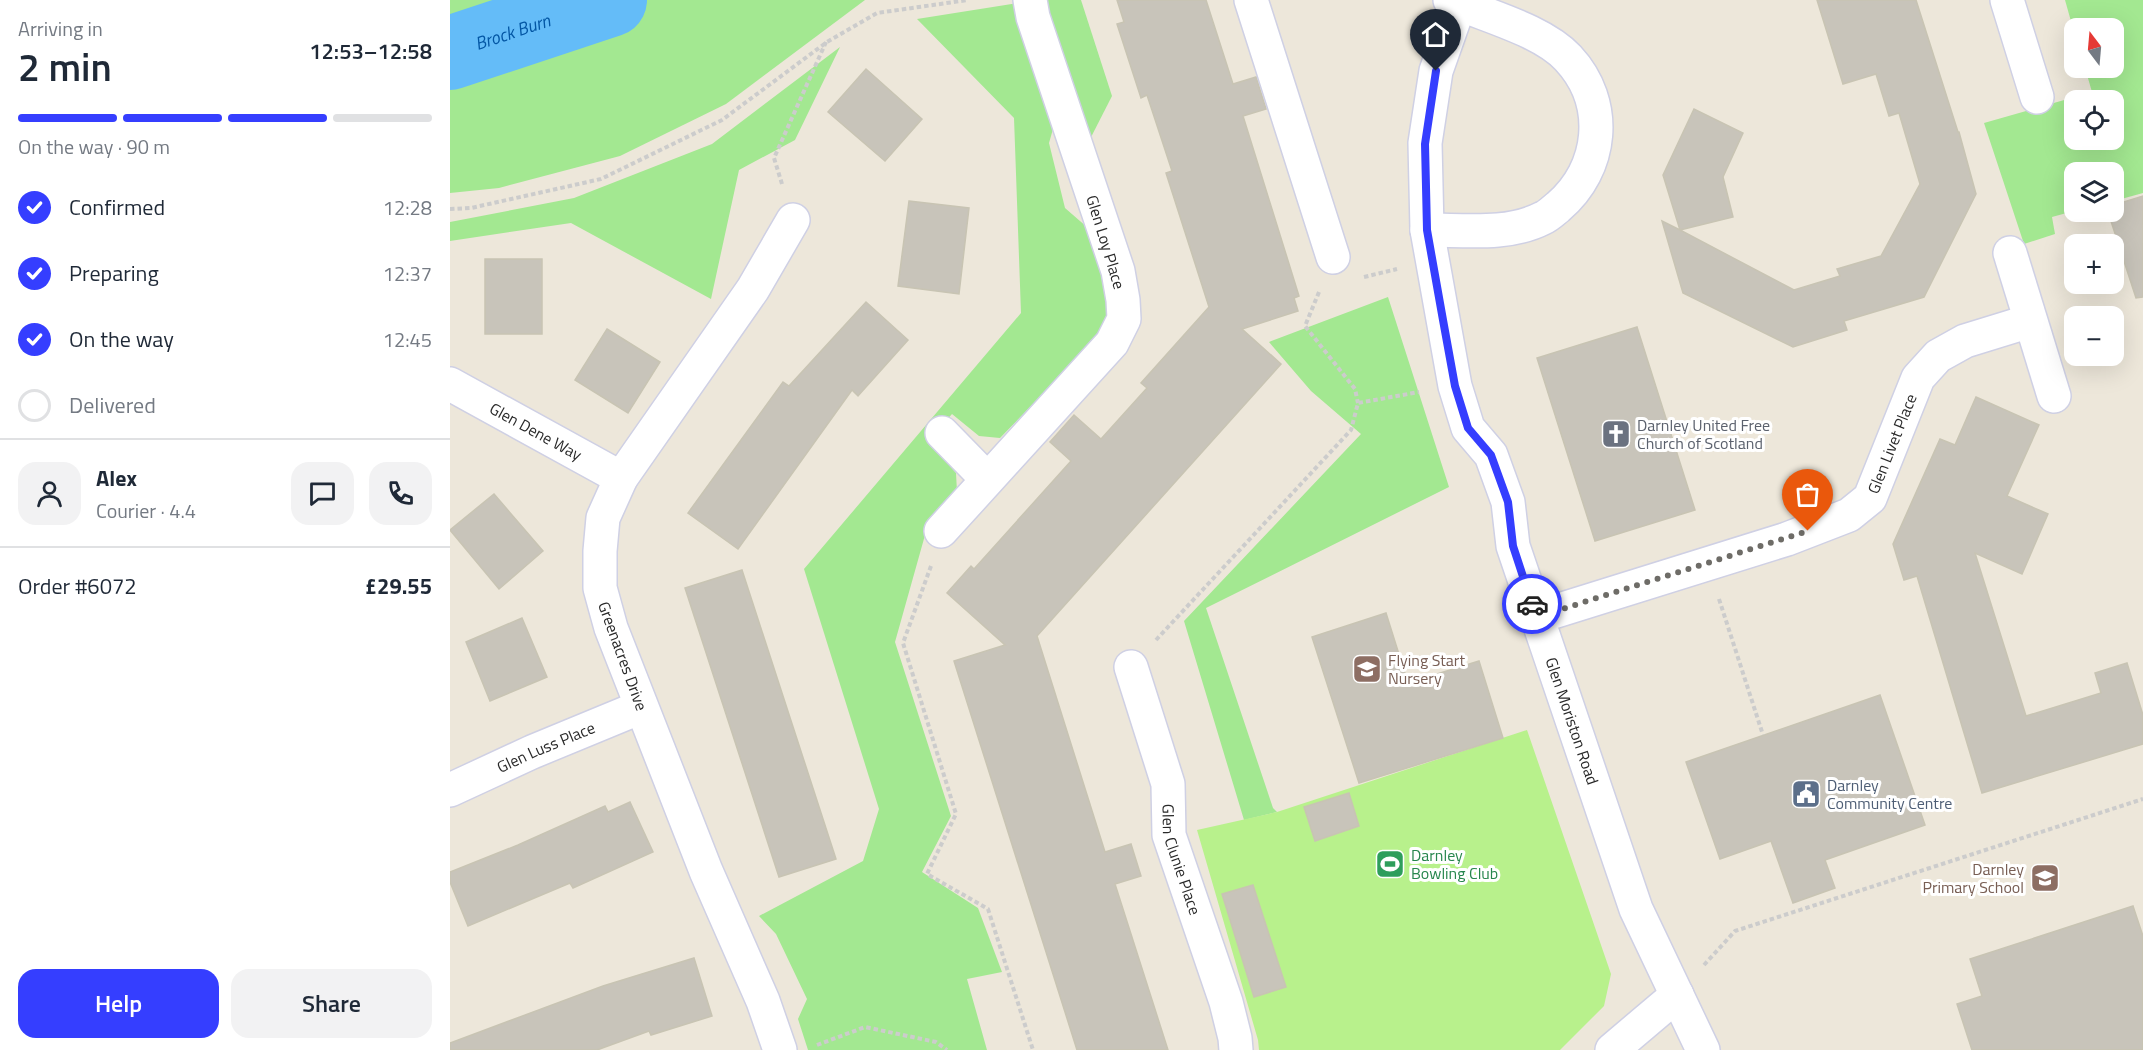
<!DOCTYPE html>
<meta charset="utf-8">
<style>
:root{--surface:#fff;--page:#f2f2f3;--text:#1f2937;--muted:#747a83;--line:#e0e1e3;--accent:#353eff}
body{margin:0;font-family:"Titillium Web",sans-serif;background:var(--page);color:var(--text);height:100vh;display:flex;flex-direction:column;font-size:22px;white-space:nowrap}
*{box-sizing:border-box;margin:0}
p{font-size:20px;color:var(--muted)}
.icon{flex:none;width:33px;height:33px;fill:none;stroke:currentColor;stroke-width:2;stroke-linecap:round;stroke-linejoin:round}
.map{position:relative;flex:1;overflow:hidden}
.side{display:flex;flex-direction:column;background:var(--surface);width:450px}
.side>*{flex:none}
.needle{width:39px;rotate:344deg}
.buttons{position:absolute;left:1614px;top:18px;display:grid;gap:12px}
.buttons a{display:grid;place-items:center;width:60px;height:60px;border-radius:12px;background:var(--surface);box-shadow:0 6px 24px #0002;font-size:30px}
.pin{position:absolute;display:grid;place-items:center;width:51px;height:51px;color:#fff;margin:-62px -26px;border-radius:50% 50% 50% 0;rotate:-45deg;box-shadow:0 0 6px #0007}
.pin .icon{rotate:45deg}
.courier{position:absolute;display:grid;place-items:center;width:60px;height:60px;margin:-30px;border:4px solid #353eff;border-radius:50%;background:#fff;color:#222;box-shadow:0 2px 8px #0007}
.headline em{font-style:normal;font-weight:600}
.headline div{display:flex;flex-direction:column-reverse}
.headline{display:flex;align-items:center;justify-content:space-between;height:102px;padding:0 18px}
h1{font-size:39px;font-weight:600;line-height:45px}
.bar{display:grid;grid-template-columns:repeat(4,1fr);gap:9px 6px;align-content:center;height:72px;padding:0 18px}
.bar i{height:8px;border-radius:4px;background:var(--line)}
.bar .current{background:var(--accent)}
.bar p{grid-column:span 4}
.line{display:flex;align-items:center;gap:15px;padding:0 18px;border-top:2px solid var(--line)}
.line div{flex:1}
.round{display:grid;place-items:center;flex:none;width:63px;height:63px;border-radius:18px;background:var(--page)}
ol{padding:0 18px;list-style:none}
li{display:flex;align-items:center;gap:18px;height:66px}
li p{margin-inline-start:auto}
li .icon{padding:6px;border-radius:50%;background:var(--accent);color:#fff;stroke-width:4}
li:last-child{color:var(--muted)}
li i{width:33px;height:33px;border:3px solid var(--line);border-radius:50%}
.cta{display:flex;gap:12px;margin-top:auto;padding:12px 18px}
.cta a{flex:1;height:69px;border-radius:18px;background:var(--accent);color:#fff;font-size:24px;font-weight:600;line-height:69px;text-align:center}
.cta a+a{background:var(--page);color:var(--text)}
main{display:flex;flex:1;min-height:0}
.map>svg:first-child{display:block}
</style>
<main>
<section class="side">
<div class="headline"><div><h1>2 min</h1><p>Arriving in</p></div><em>12:53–12:58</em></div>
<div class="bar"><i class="current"></i><i class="current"></i><i class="current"></i><i></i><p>On the way · 90 m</p></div>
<ol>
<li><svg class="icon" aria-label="check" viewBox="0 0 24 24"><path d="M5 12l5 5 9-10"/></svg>Confirmed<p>12:28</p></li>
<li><svg class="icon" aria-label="check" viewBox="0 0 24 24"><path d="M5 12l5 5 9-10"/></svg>Preparing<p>12:37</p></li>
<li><svg class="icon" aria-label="check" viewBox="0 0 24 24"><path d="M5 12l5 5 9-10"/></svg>On the way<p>12:45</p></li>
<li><i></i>Delivered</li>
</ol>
<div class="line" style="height:108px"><a class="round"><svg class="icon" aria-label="person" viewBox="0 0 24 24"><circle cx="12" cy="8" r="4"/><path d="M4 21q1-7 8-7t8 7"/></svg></a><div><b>Alex</b><p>Courier · 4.4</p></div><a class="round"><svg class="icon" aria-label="chat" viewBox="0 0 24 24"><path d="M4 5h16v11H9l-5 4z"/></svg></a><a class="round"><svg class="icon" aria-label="phone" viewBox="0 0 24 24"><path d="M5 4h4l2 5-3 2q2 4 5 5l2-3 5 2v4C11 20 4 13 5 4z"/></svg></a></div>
<div class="line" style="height:78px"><div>Order #6072</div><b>£29.55</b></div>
<div class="cta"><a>Help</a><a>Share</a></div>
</section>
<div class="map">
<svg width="1693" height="1050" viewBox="0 0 1693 1050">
<rect width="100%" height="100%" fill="#ede7da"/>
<g fill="#a3e891" fill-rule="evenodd">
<path d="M0 0H415L276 104 170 156 49 188 0 193Z"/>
<path d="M595 0H631L662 96 637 145Z"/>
<path d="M1615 0H1693V193L1664 201V172H1624V211L1602 217 1605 234 1574 244 1534 123 1642 92 1635 68H1664V28H1624V32ZM1624 100H1664V140H1624Z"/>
<path d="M568 3 607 115 599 143 615 208 638 228 662 309 652 333 550 438 529 436 502 414 478 441 506 473 507 492 477 528 445 642 501 816 472 872 528 908 552 972 517 979 537 1050H358L348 1019 357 999 326 934 309 916 413 861 429 809 354 569 571 313 564 118 467 19Z"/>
<path d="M390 47 345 140 289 170 261 299 121 223 0 241V222L124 198 262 144Z"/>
<path d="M938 297 999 487 756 608 823 808 827 812 794 820 734 621 911 434 861 391 819 342Z"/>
</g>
<path fill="#b8f18c" d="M1077 730 1161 974 1154 1006 1110 1050H809L808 1040 747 830 827 812Z"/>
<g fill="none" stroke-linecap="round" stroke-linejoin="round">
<path stroke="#64bcf8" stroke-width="74" id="s1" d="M0 53 160 0"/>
</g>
<g fill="#c8c4ba" stroke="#c8c4b3" stroke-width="1.5">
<path d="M667 0H756L783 84 806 77 816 109 793 116 849 296 844 298 848 311 792 329 831 364 587 636 655 852 681 844 691 876 665 884 718 1050H627L504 661 555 645 497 593 521 566 524 569 621 461 600 442 624 415 651 439 697 388 691 383 759 307 716 173 722 171 697 95 691 98 667 24 674 22Z"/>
<path d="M1367 0H1466L1508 132H1509L1526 194 1474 297 1394 321 1397 330 1343 347 1233 293 1212 221 1230 230 1213 175 1244 109 1293 133 1273 177 1283 217 1230 230 1344 290 1390 276 1387 269 1431 256 1470 184 1449 113 1439 116 1426 74 1393 84Z"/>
<path d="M416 69 472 119 435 161 378 112Z"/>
<path d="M1693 196V297L1686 298 1658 212H1664V205Z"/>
<path d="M459 201 519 208 509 294 448 286Z"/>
<rect x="35" y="259" width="57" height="75"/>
<path d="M416 302 458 340 408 396 402 390 288 549 238 513 333 382 339 386Z"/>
<path d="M1187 327 1245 510 1145 541 1087 358Z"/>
<path d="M157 329 210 362 178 413 125 380Z"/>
<path d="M1526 397 1589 425 1557 496 1598 514 1572 574 1525 553 1576 716 1651 693 1645 673 1677 663 1693 715V744L1532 793 1467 576 1454 580 1443 544 1490 439 1505 445Z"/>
<path d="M44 494 93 551 49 589 0 530Z"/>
<path d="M292 570 386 859 329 877 235 588Z"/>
<path d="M936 613 958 683 1029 661 1053 738 909 783 862 637Z"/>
<path d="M72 618 97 677 40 701 16 642Z"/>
<path d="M1430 695 1475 825 1375 860 1385 888 1343 903 1321 841 1270 859 1236 762Z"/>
<path d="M899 793 909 826 865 841 854 807Z"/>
<path d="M180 802 203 852 123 888 120 883 18 926 0 882V872L68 845 155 806 158 812Z"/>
<path d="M803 885 836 987 804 997 772 894Z"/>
<path d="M1683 906 1693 936V1050H1522L1507 1004 1532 996 1520 959Z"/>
<path d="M244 958 262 1016 201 1035 199 1031 147 1050H0V1043L153 986Z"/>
</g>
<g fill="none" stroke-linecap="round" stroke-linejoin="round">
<g stroke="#cfd0e4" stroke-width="36">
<g id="minor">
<path d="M801 0 883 257"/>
<path id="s2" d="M1011 0 986 71 975 143 977 230 1005 386 1018 428 1041 455 1058 502 1063 546 1186 909 1253 1050"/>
<path d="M1557 0 1587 97"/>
<path d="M977 230C1015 230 1058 236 1093 218 1098 216 1103 211 1108 207 1153 169 1160 103 1118 58 1092 30 1036 16 1000 0"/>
<path d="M1560 253 1604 396"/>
<path id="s3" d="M0 384 171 478"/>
<path d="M492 433 537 479"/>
<path d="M491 531 662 343 674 319 673 300 668 271 583 17 580 0"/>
<path id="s4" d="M1087 617 1337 539 1399 515 1420 498 1468 378 1488 356 1515 341 1580 321"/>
<path id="s5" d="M681 667 718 784 719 835 776 1002 785 1038 786 1050"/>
<path id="s6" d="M0 790 82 752 191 707"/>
<path d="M330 1050 313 1001 256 871 161 628 150 588V551L153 518 171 478 303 289 343 220"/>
<path d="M1162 1050 1227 995"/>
</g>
</g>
<g stroke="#ccc" stroke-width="4" stroke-dasharray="4.5 3" stroke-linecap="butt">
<path d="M332 184 324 158 376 42"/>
<path d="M0 209 21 208 151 179 272 120 377 42 427 13 518 0"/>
<path d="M914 277 947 269"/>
<path d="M869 292 855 326 905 389 908 403"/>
<path d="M481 566 453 643 506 814 477 874 538 909 583 1050"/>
<path d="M1269 599 1313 735"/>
<path d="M706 640 901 430 908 403 969 392"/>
<path d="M1254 965 1285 931 1693 799"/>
<path d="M367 1045 415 1027 486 1042 497 1050"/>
</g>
<use href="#minor" stroke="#fff" stroke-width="33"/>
</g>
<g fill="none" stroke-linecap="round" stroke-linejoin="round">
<path stroke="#6e6c67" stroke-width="6" stroke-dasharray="0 10.8" d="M1082 604 1087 617 1358 531"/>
<path stroke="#353eff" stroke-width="8" d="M986 71 975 144 977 230 993 320 1005 386 1018 428 1041 455 1058 502 1063 546 1082 604"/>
</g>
<defs>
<g id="church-square" transform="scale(1.5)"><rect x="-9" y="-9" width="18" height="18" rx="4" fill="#6b7280" stroke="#fff"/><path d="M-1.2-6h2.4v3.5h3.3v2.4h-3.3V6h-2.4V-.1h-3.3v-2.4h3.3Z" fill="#fff"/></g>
<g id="school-square" transform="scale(1.5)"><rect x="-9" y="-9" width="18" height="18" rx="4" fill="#8d6e63" stroke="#fff"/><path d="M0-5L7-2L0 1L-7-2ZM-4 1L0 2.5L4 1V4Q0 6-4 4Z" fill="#fff"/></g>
<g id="civic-square" transform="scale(1.5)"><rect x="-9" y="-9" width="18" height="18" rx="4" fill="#5c6f8a" stroke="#fff"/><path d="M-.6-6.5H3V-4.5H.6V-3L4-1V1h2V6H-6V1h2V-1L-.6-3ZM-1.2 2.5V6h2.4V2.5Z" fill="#fff"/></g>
<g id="stadium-square" transform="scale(1.5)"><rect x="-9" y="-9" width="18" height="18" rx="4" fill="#2e9e5b" stroke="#fff"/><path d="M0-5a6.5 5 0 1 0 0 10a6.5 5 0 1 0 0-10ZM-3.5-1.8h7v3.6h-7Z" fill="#fff"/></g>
</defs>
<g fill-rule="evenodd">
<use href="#church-square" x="1166" y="434"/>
<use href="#school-square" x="917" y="669"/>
<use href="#civic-square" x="1356" y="794"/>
<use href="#stadium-square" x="940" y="864"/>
<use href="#school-square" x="1595" y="878"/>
</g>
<g text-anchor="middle" stroke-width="6" stroke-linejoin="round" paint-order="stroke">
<g font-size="16" fill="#292929" stroke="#fff">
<text transform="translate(656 242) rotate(73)" y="6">Glen Loy Place</text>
<text dy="6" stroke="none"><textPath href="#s3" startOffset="98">Glen Dene Way</textPath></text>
<text dy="6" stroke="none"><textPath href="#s4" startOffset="414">Glen Livet Place</textPath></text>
<text transform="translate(173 656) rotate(70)" y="6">Greenacres Drive</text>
<text dy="6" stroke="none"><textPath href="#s2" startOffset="752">Glen Moriston Road</textPath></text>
<text dy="6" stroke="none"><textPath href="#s6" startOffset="105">Glen Luss Place</textPath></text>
<text dy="6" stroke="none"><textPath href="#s5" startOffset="200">Glen Clunie Place</textPath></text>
</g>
<g font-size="16" fill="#5b616d" stroke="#fff" text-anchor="start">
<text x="1187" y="431">Darnley United Free<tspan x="1187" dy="18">Church of Scotland</tspan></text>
</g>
<g font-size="16" fill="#785e54" stroke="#fff" text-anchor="start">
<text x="938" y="666">Flying Start<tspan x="938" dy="18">Nursery</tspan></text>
<text x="1574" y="875" text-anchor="end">Darnley<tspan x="1574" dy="18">Primary School</tspan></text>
</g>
<g font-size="16" fill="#4e5e75" stroke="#fff" text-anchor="start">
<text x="1377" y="791">Darnley<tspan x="1377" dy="18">Community Centre</tspan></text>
</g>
<g font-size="16" fill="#27864d" stroke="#fff" text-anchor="start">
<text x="961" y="861">Darnley<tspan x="961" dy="18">Bowling Club</tspan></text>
</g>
<g font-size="18" font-style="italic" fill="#0356a4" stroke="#fff">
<text dy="6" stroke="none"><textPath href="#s1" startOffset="66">Brock Burn</textPath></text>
</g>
</g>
</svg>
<div class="buttons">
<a><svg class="needle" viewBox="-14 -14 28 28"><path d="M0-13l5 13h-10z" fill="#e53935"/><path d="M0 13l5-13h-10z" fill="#747a83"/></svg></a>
<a><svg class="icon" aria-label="locate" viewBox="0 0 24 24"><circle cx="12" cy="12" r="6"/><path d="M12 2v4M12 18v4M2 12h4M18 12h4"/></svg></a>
<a><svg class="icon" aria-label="layers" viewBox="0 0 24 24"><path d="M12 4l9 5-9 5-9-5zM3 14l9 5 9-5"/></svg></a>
<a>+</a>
<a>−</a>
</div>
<div class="pin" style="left:1358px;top:531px;background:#ea580c"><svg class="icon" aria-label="bag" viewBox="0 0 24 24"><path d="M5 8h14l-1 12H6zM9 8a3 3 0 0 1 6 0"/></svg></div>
<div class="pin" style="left:986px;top:71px;background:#1f2937"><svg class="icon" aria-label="home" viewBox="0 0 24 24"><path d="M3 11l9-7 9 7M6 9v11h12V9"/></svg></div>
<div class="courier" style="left:1082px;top:604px"><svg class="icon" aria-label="car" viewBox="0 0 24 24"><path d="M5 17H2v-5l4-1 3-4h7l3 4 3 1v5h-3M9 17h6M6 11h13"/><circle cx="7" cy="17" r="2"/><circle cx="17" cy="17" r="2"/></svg></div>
</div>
</main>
